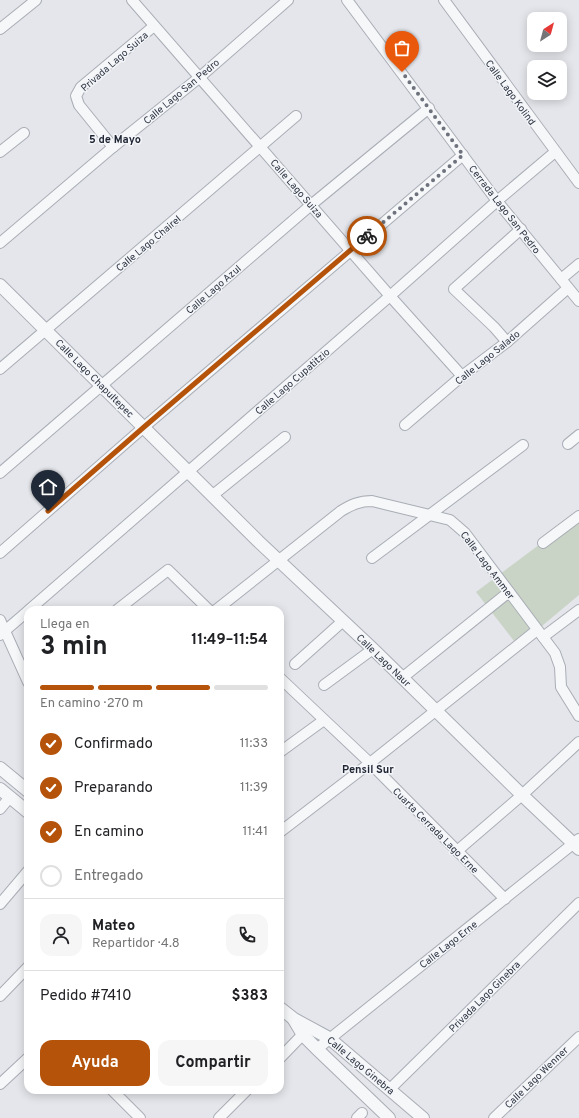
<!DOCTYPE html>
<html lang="es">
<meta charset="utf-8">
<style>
:root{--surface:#fff;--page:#f6f6f6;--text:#202124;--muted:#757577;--line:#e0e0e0;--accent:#b45309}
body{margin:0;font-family:Overpass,sans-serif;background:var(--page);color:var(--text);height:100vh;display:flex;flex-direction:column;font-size:15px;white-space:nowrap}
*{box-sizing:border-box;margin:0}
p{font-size:13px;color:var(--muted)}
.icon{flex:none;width:22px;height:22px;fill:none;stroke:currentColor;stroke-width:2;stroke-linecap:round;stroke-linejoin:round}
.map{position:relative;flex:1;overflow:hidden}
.drawer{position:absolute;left:24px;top:606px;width:260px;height:488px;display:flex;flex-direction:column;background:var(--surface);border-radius:12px;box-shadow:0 2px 10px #0003}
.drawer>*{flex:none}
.needle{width:26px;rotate:36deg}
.tools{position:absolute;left:527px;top:12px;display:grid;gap:8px}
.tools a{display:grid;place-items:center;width:40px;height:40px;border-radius:8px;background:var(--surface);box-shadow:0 2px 10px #0003;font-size:20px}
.pin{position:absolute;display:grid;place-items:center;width:34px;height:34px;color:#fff;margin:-41px -17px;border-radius:50% 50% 50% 0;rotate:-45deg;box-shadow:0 0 4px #0007}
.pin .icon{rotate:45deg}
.courier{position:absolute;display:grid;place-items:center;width:40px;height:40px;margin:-20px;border:3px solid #b45309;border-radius:50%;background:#fff;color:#222;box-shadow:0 1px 5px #0007}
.summary em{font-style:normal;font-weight:700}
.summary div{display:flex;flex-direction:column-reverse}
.summary{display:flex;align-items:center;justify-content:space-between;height:68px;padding:0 16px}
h1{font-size:26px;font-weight:700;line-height:30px}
.bar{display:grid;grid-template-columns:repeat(4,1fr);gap:6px 4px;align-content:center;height:48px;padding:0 16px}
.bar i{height:5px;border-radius:3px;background:var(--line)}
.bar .current{background:var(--accent)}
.bar p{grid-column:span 4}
.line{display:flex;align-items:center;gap:10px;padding:0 16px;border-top:1px solid var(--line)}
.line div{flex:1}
.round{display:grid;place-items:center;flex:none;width:42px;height:42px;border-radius:12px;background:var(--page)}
ol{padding:0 16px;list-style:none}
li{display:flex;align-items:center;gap:12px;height:44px}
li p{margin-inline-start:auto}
li .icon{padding:4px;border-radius:50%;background:var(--accent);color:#fff;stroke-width:4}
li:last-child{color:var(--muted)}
li i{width:22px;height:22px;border:2px solid var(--line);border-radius:50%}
.button{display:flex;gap:8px;margin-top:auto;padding:8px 16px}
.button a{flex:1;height:46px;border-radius:12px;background:var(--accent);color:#fff;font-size:16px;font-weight:700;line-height:46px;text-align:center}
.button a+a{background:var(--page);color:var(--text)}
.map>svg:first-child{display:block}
</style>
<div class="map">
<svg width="579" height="1118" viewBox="0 0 579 1118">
<rect width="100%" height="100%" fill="#e4e6eb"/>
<path fill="#c9d4c6" d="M579 515V595L518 646 476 592Z"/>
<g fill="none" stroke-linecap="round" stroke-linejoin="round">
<g stroke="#a9adb5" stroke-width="12">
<g id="minor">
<path d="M132 0 390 296 462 376"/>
<path d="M347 0 497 201 579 301"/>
<path d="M444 0 579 183"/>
<path d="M0 29 36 0"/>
<path d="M113 147 79 105 76 96 81 87 154 26"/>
<path d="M0 152 24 133"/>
<path d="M0 243 113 147 200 77 288 0"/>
<path d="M561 279 579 264"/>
<path d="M507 342 494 327 454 289 521 229"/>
<path d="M0 369 296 116"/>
<path d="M405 425 462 376 507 342 568 288"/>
<path d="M568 444 579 435"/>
<path d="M0 473 311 205 429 108"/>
<path d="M213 495 285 437"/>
<path d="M543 543 579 516"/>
<path d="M0 553 144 427 463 155"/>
<path d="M372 558 523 445"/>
<path d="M29 610 390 296 497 201 555 152"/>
<path d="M117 610 168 570 209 610"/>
<path d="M216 610 341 511C351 505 359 501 372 501L450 520 457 526 465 533 555 653 560 667 561 687 579 716"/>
<path d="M0 620 28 682"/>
<path d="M0 635 28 611"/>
<path d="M543 637 579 610"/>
<path d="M295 664 343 621"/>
<path d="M280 678 370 763 505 899"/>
<path d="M402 678 509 592"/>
<path d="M324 685 373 649"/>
<path d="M280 752 324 720"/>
<path d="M0 809 10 797"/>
<path d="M280 832 370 763 537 630"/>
<path d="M457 851 522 795 579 742"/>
<path d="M0 904 28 871"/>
<path d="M0 996 28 967"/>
<path d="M317 1049 579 839"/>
<path d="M280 1058 307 1030"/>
<path d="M0 1084 28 1058"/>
<path d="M390 1089 579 903"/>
<path d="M112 1090 140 1118"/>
<path d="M219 1118 247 1090"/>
<path d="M357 1118 362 1113"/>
<path d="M494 1118 579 1037"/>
</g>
</g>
<g stroke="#a9adb5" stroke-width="14">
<g id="tertiary">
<path d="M0 285 258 541 373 649 522 795 579 849"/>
<path d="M0 768 28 791"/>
<path d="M0 789 28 812"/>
<path d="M280 1008 294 1019 329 1038 423 1118"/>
<path d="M294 1020 303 1035 317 1049 389 1118"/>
</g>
</g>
<use href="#minor" stroke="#f6f7f9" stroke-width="10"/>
<use href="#tertiary" stroke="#f6f7f9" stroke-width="12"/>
</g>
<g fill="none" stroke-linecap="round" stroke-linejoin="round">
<path stroke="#6d727d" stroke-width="4" stroke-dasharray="0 7.2" d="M367 236 463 155 402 72"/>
<path stroke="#b45309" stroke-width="5" d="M48 511 144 427 367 236"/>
</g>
<g text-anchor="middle" stroke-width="3" stroke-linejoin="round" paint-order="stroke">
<g font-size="10" fill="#2d3442" stroke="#f3f5f8">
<text transform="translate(114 61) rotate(-41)" y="4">Privada Lago Suiza</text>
<text transform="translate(181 91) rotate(-40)" y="4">Calle Lago San Pedro</text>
<text transform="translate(511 92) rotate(54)" y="4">Calle Lago Kolind</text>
<text transform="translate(297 188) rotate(49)" y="4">Calle Lago Suiza</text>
<text transform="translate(505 209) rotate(52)" y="4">Cerrada Lago San Pedro</text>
<text transform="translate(148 243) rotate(-40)" y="4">Calle Lago Chairel</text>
<text transform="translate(213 289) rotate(-41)" y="4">Calle Lago Azul</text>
<text transform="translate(487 357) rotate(-39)" y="4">Calle Lago Salado</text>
<text transform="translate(95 378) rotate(45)" y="4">Calle Lago Chapultepec</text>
<text transform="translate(292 381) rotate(-41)" y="4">Calle Lago Cupatitzio</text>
<text transform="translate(488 565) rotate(53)" y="4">Calle Lago Ammer</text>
<text transform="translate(384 660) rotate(44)" y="4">Calle Lago Naur</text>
<text transform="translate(436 830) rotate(45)" y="4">Cuarta Cerrada Lago Erne</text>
<text transform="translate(448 944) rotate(-38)" y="4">Calle Lago Erne</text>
<text transform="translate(484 996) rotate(-45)" y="4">Privada Lago Ginebra</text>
<text transform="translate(361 1065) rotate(40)" y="4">Calle Lago Ginebra</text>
<text transform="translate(536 1077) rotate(-44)" y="4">Calle Lago Wenner</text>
</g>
<g font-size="11" font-weight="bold" fill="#1f2533" stroke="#f3f5f8">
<text x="115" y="143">5 de Mayo</text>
<text x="368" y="773">Pensil Sur</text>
</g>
</g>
</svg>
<div class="tools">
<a><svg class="needle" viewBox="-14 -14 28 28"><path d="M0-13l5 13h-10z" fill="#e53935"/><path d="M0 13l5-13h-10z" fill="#757577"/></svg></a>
<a><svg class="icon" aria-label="layers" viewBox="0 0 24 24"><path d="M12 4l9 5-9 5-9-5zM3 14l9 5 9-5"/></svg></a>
</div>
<div class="pin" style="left:402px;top:72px;background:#ea580c"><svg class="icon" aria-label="bag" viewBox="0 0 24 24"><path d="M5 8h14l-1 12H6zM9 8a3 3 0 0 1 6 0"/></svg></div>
<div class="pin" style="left:48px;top:511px;background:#1f2937"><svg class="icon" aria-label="home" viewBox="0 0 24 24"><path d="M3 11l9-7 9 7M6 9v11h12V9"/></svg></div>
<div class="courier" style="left:367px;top:236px"><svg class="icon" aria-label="bike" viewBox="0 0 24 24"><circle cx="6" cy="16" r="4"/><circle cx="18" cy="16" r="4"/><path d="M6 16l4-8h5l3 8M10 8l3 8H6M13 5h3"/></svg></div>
<section class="drawer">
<div class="summary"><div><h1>3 min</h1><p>Llega en</p></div><em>11:49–11:54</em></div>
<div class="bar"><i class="current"></i><i class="current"></i><i class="current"></i><i></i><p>En camino · 270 m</p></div>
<ol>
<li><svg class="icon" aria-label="check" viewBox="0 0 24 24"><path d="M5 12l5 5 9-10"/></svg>Confirmado<p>11:33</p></li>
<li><svg class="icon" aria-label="check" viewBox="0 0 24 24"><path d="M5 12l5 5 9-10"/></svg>Preparando<p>11:39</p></li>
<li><svg class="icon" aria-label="check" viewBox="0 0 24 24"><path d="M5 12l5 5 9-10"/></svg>En camino<p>11:41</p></li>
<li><i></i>Entregado</li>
</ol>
<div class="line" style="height:72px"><a class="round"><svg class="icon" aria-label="person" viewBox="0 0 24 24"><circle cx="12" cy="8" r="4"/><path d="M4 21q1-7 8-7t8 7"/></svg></a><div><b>Mateo</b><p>Repartidor · 4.8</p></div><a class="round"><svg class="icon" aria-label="phone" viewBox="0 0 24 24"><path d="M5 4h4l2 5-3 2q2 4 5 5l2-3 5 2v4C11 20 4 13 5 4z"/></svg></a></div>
<div class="line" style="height:52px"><div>Pedido #7410</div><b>$383</b></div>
<div class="button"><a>Ayuda</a><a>Compartir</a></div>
</section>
</div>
